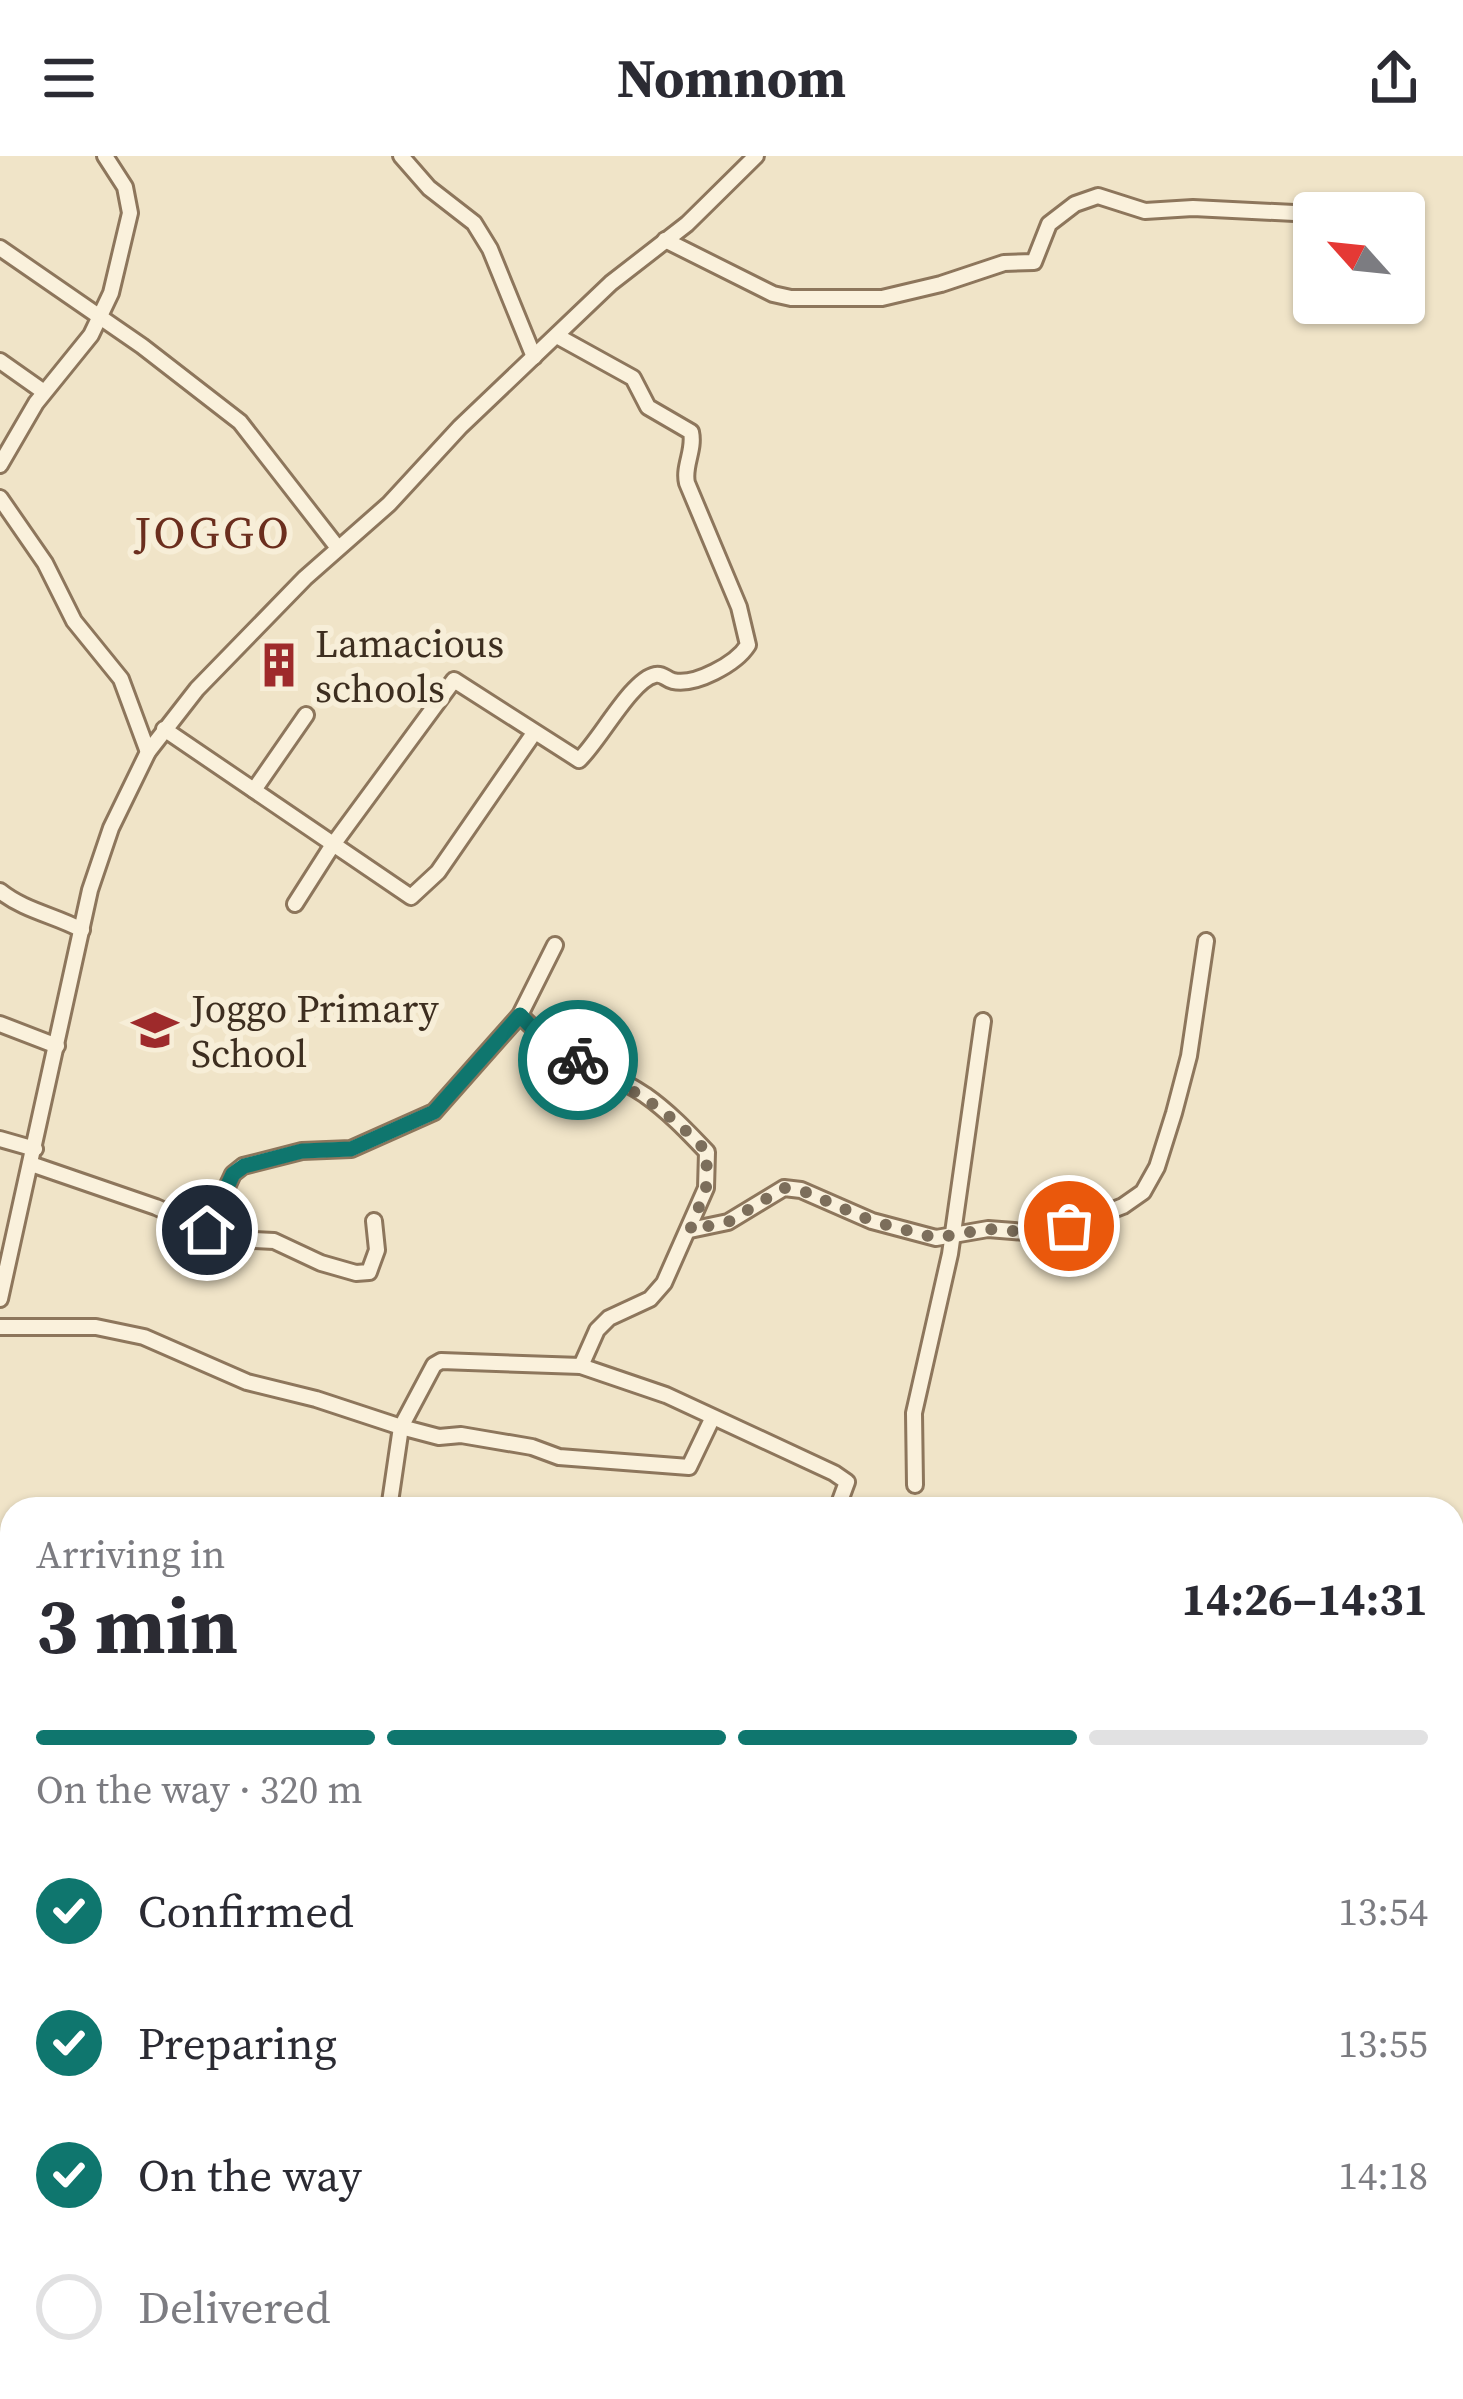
<!DOCTYPE html>
<meta charset="utf-8">
<style>
:root{--surface:#fff;--page:#f2f2f3;--text:#2b2b33;--muted:#7c7c81;--line:#e1e1e2;--accent:#0f766e}
body{margin:0;font-family:"Source Serif 4",serif;background:var(--page);color:var(--text);height:100vh;display:flex;flex-direction:column;font-size:45px;white-space:nowrap}
*{box-sizing:border-box;margin:0}
p{font-size:39px;color:var(--muted)}
.icon{flex:none;width:66px;height:66px;fill:none;stroke:currentColor;stroke-width:2;stroke-linecap:round;stroke-linejoin:round}
.map{position:relative;flex:1;overflow:hidden}
.side{position:absolute;left:0px;top:1341px;width:1464px;height:903px;display:flex;flex-direction:column;background:var(--surface);border-radius:36px 36px 0 0;box-shadow:0 3px 9px #0004}
.side>*{flex:none}
.needle{width:78px;rotate:297deg}
.buttons{position:absolute;left:1293px;top:36px;display:grid;gap:24px}
.buttons a{display:grid;place-items:center;width:132px;height:132px;border-radius:12px;background:var(--surface);box-shadow:0 3px 9px #0004;font-size:60px}
.pin{position:absolute;display:grid;place-items:center;width:102px;height:102px;color:#fff;margin:-51px;border:6px solid #fff;border-radius:50%;box-shadow:0 3px 12px #0007}
.courier{position:absolute;display:grid;place-items:center;width:120px;height:120px;margin:-60px;border:9px solid #0f766e;border-radius:50%;background:#fff;color:#222;box-shadow:0 3px 15px #0007}
.overview em{font-style:normal;font-weight:700}
.overview div{display:flex;flex-direction:column-reverse}
.overview{display:flex;align-items:center;justify-content:space-between;height:204px;padding:0 36px}
h1{font-size:78px;font-weight:700;line-height:90px}
.bar{display:grid;grid-template-columns:repeat(4,1fr);gap:18px 12px;align-content:center;height:144px;padding:0 36px}
.bar i{height:15px;border-radius:9px;background:var(--line)}
.bar .current{background:var(--accent)}
.bar p{grid-column:span 4}
ol{padding:0 36px;list-style:none}
li{display:flex;align-items:center;gap:36px;height:132px}
li p{margin-inline-start:auto}
li .icon{padding:12px;border-radius:50%;background:var(--accent);color:#fff;stroke-width:4}
li:last-child{color:var(--muted)}
li i{width:66px;height:66px;border:6px solid var(--line);border-radius:50%}
header{display:flex;justify-content:space-between;align-items:center;height:156px;padding:0 36px;background:var(--surface);font-size:54px;font-weight:700}
.map>svg:first-child{display:block}
</style>
<header><svg class="icon" aria-label="menu" viewBox="0 0 24 24"><path d="M4 6h16M4 12h16M4 18h16"/></svg>Nomnom<svg class="icon" aria-label="share" viewBox="0 0 24 24"><path d="M12 15V3M7 8l5-5 5 5M5 13v7h14v-7"/></svg></header>
<div class="map">
<svg width="1463" height="2243" viewBox="0 0 1463 2243">
<rect width="100%" height="100%" fill="#f0e4c8"/>
<g fill="none" stroke-linecap="round" stroke-linejoin="round">
<g stroke="#8d765c" stroke-width="20">
<g id="minor">
<path d="M401 0 429 32 474 67 490 93 534 201"/>
<path d="M665 84 773 138 791 142H882L941 128 1004 107 1034 106 1049 68 1075 48 1098 40 1145 55 1193 52 1314 58"/>
<path d="M0 92 142 190 240 266 338 392"/>
<path d="M0 205 44 236"/>
<path d="M0 309 36 247 91 179 111 137 130 57 125 31 105 0"/>
<path d="M0 342 45 407 74 465 121 523 148 596"/>
<path d="M164 573 411 741 438 716 534 577"/>
<path d="M254 634 306 559"/>
<path d="M0 735C25 755 54 759 82 774"/>
<path d="M295 748 332 690 454 524 579 604C599 586 631 524 655 519 663 517 665 523 673 525 695 530 736 508 748 489L739 451 687 327C683 310 695 294 691 276L648 251 633 222 557 180"/>
<path d="M0 868 57 890"/>
<path d="M0 983 35 993"/>
<path d="M31 1008 156 1051 207 1074 233 1018 243 1010 302 995 351 993 434 956 520 859 555 789"/>
<path d="M207 1074 232 1083 274 1085 321 1107 356 1117 369 1116 377 1094 374 1065"/>
<path d="M690 1074 728 1066 784 1032 801 1034 872 1065 936 1082 988 1073 1051 1078 1123 1050 1143 1036 1157 1011 1174 957 1189 900 1206 785"/>
<path d="M0 1143 90 734 111 672 148 596 197 533 305 422 389 348 460 271 611 127 687 68 756 0"/>
<path d="M0 1171H96L144 1181 247 1226 316 1243 401 1271 434 1209 441 1205 581 1210 597 1174 609 1162 650 1143 664 1127 706 1032 707 996C687 975 668 955 645 939 598 908 562 903 520 859"/>
<path d="M581 1210 666 1239 834 1317 847 1326 837 1353"/>
<path d="M915 1329 914 1257 950 1098 983 865"/>
<path d="M389 1353 401 1271 439 1281 461 1279 532 1291 559 1301 689 1311 712 1263"/>
<path d="M0 1518 12 1529"/>
<path d="M1452 1850 1463 1904"/>
<path d="M468 2232 511 2243"/>
<path d="M162 2243 165 2232"/>
<path d="M698 2243 705 2232"/>
<path d="M1083 2243 1087 2232"/>
<path d="M1221 2243V2232"/>
</g>
</g>
<use href="#minor" stroke="#faf1dc" stroke-width="14"/>
</g>
<g fill="none" stroke-linecap="round" stroke-linejoin="round">
<path stroke="#7c6e5b" stroke-width="12" stroke-dasharray="0 21.6" d="M578 904C633 935 662 948 707 996L706 1033 690 1074 728 1066 784 1032 801 1034 872 1065 936 1082 988 1073 1052 1078 1069 1070"/>
<path stroke="#0f766e" stroke-width="15" d="M207 1074 233 1018 244 1010 302 995 351 993 434 956 520 859 546 886 578 904"/>
</g>
<defs>
<g id="building-bare" transform="scale(3.6)"><path d="M-4-6H4V6H1V3H-1V6H-4ZM-2.5-4.3h1.7v1.8h-1.7ZM.8-4.3h1.7v1.8H.8ZM-2.5-1h1.7V.8h-1.7ZM.8-1h1.7V.8H.8Z" fill="#9e2a2b" stroke="#f7eed8" stroke-width="2.5" paint-order="stroke"/></g>
<g id="school-bare" transform="scale(3.6)"><path d="M0-5L7-2L0 1L-7-2ZM-4 1L0 2.5L4 1V4Q0 6-4 4Z" fill="#9e2a2b" stroke="#f7eed8" stroke-width="2.5" paint-order="stroke"/></g>
</defs>
<g fill-rule="evenodd">
<use href="#building-bare" x="279" y="509"/>
<use href="#school-bare" x="155" y="874"/>
</g>
<g text-anchor="middle" stroke-width="12" stroke-linejoin="round" paint-order="stroke">
<g font-size="39" fill="#3d2e20" stroke="#f7eed8" text-anchor="start">
<text x="315" y="501">Lamacious<tspan x="315" dy="45">schools</tspan></text>
<text x="191" y="866">Joggo Primary<tspan x="191" dy="45">School</tspan></text>
</g>
<g font-size="45" letter-spacing="3" fill="#6b2e1e" stroke="#f7eed8">
<text x="213" y="392">JOGGO</text>
</g>
</g>
</svg>
<div class="buttons">
<a><svg class="needle" viewBox="-14 -14 28 28"><path d="M0-13l5 13h-10z" fill="#e53935"/><path d="M0 13l5-13h-10z" fill="#7c7c81"/></svg></a>
</div>
<div class="pin" style="left:1069px;top:1070px;background:#ea580c"><svg class="icon" aria-label="bag" viewBox="0 0 24 24"><path d="M5 8h14l-1 12H6zM9 8a3 3 0 0 1 6 0"/></svg></div>
<div class="pin" style="left:207px;top:1074px;background:#1f2937"><svg class="icon" aria-label="home" viewBox="0 0 24 24"><path d="M3 11l9-7 9 7M6 9v11h12V9"/></svg></div>
<div class="courier" style="left:578px;top:904px"><svg class="icon" aria-label="bike" viewBox="0 0 24 24"><circle cx="6" cy="16" r="4"/><circle cx="18" cy="16" r="4"/><path d="M6 16l4-8h5l3 8M10 8l3 8H6M13 5h3"/></svg></div>
<section class="side">
<div class="overview"><div><h1>3 min</h1><p>Arriving in</p></div><em>14:26–14:31</em></div>
<div class="bar"><i class="current"></i><i class="current"></i><i class="current"></i><i></i><p>On the way · 320 m</p></div>
<ol>
<li><svg class="icon" aria-label="check" viewBox="0 0 24 24"><path d="M5 12l5 5 9-10"/></svg>Confirmed<p>13:54</p></li>
<li><svg class="icon" aria-label="check" viewBox="0 0 24 24"><path d="M5 12l5 5 9-10"/></svg>Preparing<p>13:55</p></li>
<li><svg class="icon" aria-label="check" viewBox="0 0 24 24"><path d="M5 12l5 5 9-10"/></svg>On the way<p>14:18</p></li>
<li><i></i>Delivered</li>
</ol>
</section>
</div>
